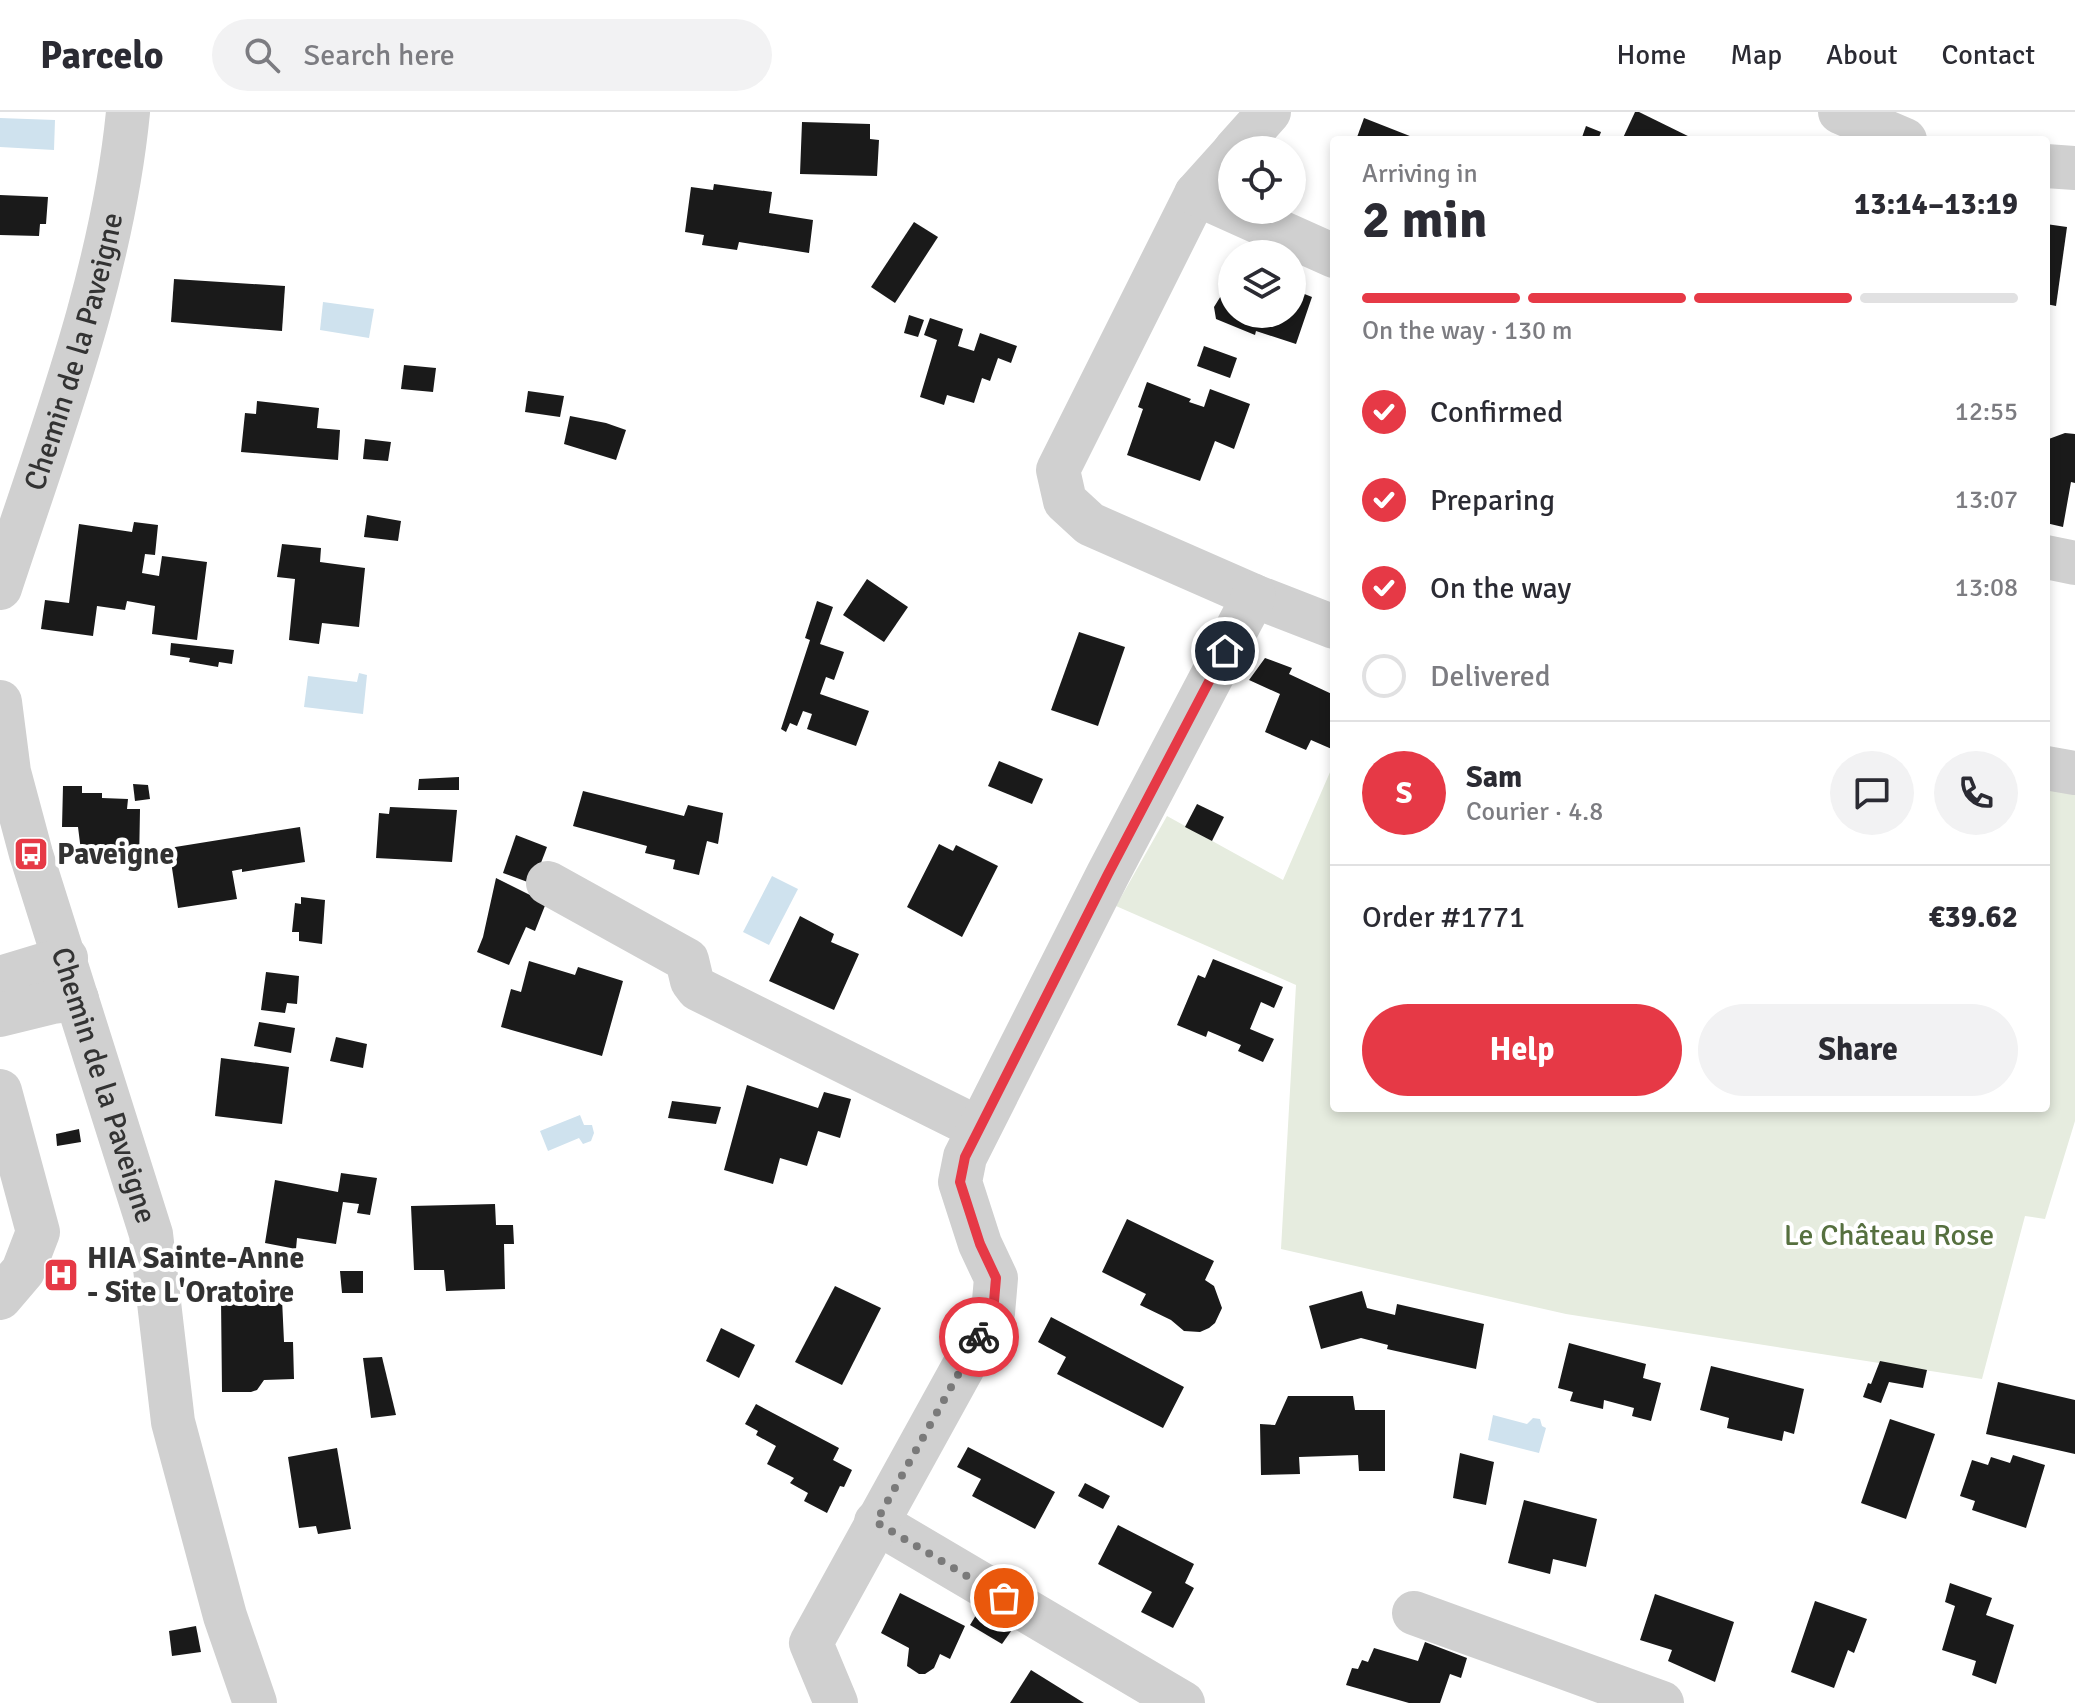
<!DOCTYPE html>
<meta charset="utf-8">
<style>
:root{--surface:#fff;--page:#f2f2f3;--text:#2b2b33;--muted:#7c7c81;--line:#e1e1e2;--accent:#e63946}
body{margin:0;font-family:Signika,sans-serif;background:var(--page);color:var(--text);height:100vh;display:flex;flex-direction:column;font-size:30px;white-space:nowrap}
*{box-sizing:border-box;margin:0}
p{font-size:26px;color:var(--muted)}
.icon{flex:none;width:44px;height:44px;fill:none;stroke:currentColor;stroke-width:2;stroke-linecap:round;stroke-linejoin:round}
.map{position:relative;flex:1;overflow:hidden}
.panel{position:absolute;left:1330px;top:24px;width:720px;height:976px;display:flex;flex-direction:column;background:var(--surface);border-radius:8px;box-shadow:0 4px 12px #0003}
.panel>*{flex:none}
.controls{position:absolute;left:1218px;top:24px;display:grid;gap:16px}
.controls a{display:grid;place-items:center;width:88px;height:88px;border-radius:50%;background:var(--surface);box-shadow:0 4px 12px #0003;font-size:40px}
.pin{position:absolute;display:grid;place-items:center;width:68px;height:68px;color:#fff;margin:-34px;border:4px solid #fff;border-radius:50%;box-shadow:0 2px 8px #0007}
.courier{position:absolute;display:grid;place-items:center;width:80px;height:80px;margin:-40px;border:6px solid #e63946;border-radius:50%;background:#fff;color:#222;box-shadow:0 2px 10px #0007}
.headline em{font-style:normal;font-weight:700}
.headline div{display:flex;flex-direction:column-reverse}
.headline{display:flex;align-items:center;justify-content:space-between;height:136px;padding:0 32px}
h1{font-size:52px;font-weight:700;line-height:60px}
.bar{display:grid;grid-template-columns:repeat(4,1fr);gap:12px 8px;align-content:center;height:96px;padding:0 32px}
.bar i{height:10px;border-radius:6px;background:var(--line)}
.bar .on{background:var(--accent)}
.bar p{grid-column:span 4}
.line{display:flex;align-items:center;gap:20px;padding:0 32px;border-top:2px solid var(--line)}
.line div{flex:1}
.round{display:grid;place-items:center;flex:none;width:84px;height:84px;border-radius:42px;background:var(--page)}
ol{padding:0 32px;list-style:none}
li{display:flex;align-items:center;gap:24px;height:88px}
li p{margin-inline-start:auto}
li .icon{padding:8px;border-radius:50%;background:var(--accent);color:#fff;stroke-width:4}
li:last-child{color:var(--muted)}
li i{width:44px;height:44px;border:4px solid var(--line);border-radius:50%}
.button{display:flex;gap:16px;margin-top:auto;padding:16px 32px}
.button a{flex:1;height:92px;border-radius:48px;background:var(--accent);color:#fff;font-size:32px;font-weight:700;line-height:92px;text-align:center}
.button a+a{background:var(--page);color:var(--text)}
header{display:flex;align-items:center;gap:48px;box-sizing:border-box;height:112px;padding:0 40px;background:var(--surface);border-bottom:2px solid var(--line)}
header strong{font-size:38px}
nav{display:flex;gap:44px;margin-inline-start:auto;font-size:28px}
.search{width:560px;height:72px;background:var(--page);display:flex;align-items:center;gap:20px;box-sizing:border-box;padding:0 28px;border-radius:44px;color:var(--muted);font-size:30px}
.map>svg:first-child{display:block}
</style>
<header>
<strong>Parcelo</strong>
<div class="search"><svg class="icon" aria-label="search" viewBox="0 0 24 24"><circle cx="10" cy="10" r="6"/><path d="M15 15l6 6"/></svg>Search here</div>
<nav><a>Home</a><a>Map</a><a>About</a><a>Contact</a></nav>
</header>
<div class="map">
<svg width="2075" height="1591" viewBox="0 0 2075 1591">
<rect width="100%" height="100%" fill="#fff"/>
<path fill="#e6ecdf" d="M1334 651V996H2046V670L2075 675V1009L2045 1107 2025 1104 1982 1267 1566 1202 1281 1137 1296 873 1116 794 1167 704 1283 768Z"/>
<g fill="#cfe2ee">
<path d="M0 6 55 8 54 38 0 35Z"/>
<path d="M323 190 374 197 369 226 320 218Z"/>
<path d="M359 561 367 563 363 602 304 595 308 564 357 570Z"/>
<path d="M772 764 798 777 769 833 743 820Z"/>
<path d="M580 1003 584 1013H592L594 1021 591 1029 583 1032 579 1026 548 1039 540 1019Z"/>
<path d="M1493 1303 1527 1312 1533 1306 1540 1307 1542 1314 1546 1316 1539 1341 1488 1328Z"/>
</g>
<g fill="#1a1a1a">
<path d="M1635 0H1639L1696 28H1622Z"/>
<path d="M1364 6 1420 28H1356Z"/>
<path d="M802 10 870 12V27L879 28 877 64 800 62Z"/>
<path d="M1586 14 1601 20 1598 28H1581Z"/>
<path d="M714 72 772 80 769 101 813 108 809 141 739 130 737 138 702 133 704 123 685 120 691 75 713 78Z"/>
<path d="M0 83 48 85 46 112H40L39 124 0 123Z"/>
<path d="M914 110 938 125 895 191 871 175Z"/>
<path d="M2046 112 2067 115 2056 194 2046 192Z"/>
<path d="M174 167 285 174 282 219 171 210Z"/>
<path d="M1227 174 1232 176V202H1292V177L1312 185 1296 232 1256 219 1255 223 1216 207 1214 195Z"/>
<path d="M909 203 924 208 918 225 904 221Z"/>
<path d="M930 206 963 217 958 234 974 239 980 221 1017 234 1011 251 998 246 990 269 982 266 974 291 947 283 944 293 920 285 937 228 924 223Z"/>
<path d="M1204 234 1237 246 1230 266 1197 254Z"/>
<path d="M404 253 436 256 433 280 401 277Z"/>
<path d="M1147 270 1191 287 1189 290 1204 295 1210 277 1250 292 1234 337 1215 329 1200 369 1127 343 1143 297 1138 295Z"/>
<path d="M528 279 564 284 560 305 525 300Z"/>
<path d="M257 289 319 296 317 316 340 318 338 348 241 340 245 301 256 302Z"/>
<path d="M570 304 606 311 626 318 616 348 564 332Z"/>
<path d="M2065 321 2075 322V371L2071 370 2063 415 2046 411V328Z"/>
<path d="M365 327 391 330 388 349 363 347Z"/>
<path d="M367 403 401 409 398 429 364 425Z"/>
<path d="M134 410 158 413 155 443 145 442 142 461 159 464 162 444 207 450 197 528 152 522 155 494 127 489 125 498 97 494 93 524 41 517 45 488 69 491 79 412 132 420Z"/>
<path d="M282 432 321 436 320 450 365 456 359 515 322 511 319 532 289 528 295 467 277 465Z"/>
<path d="M867 467 908 495 884 530 843 503Z"/>
<path d="M817 489 833 495 820 532 844 540 834 568 826 565 820 582 869 599 856 634 807 617 812 602 803 599 797 614 790 611 786 620 781 617 810 528 805 526Z"/>
<path d="M1079 520 1125 535 1098 614 1051 598Z"/>
<path d="M171 531 234 538 232 552 219 550 218 555 189 550 190 546 170 543Z"/>
<path d="M1265 546 1292 556 1289 562 1334 583V638L1311 628 1306 638 1265 620 1280 582 1249 568Z"/>
<path d="M999 649 1043 667 1032 692 988 674Z"/>
<path d="M459 665V678H418L419 667Z"/>
<path d="M133 672 148 673 150 687 135 689Z"/>
<path d="M63 674H82V681H102V686L128 687 127 697H140L139 753 111 752 113 740 81 739 78 715H62Z"/>
<path d="M583 679 684 704 688 693 723 701 718 732 707 729 699 763 673 757 675 748 645 741 647 734 573 714Z"/>
<path d="M1197 692 1224 705 1212 729 1185 715Z"/>
<path d="M390 695 457 698 452 750 376 746 379 701 389 702Z"/>
<path d="M300 715 305 750 242 760V757L232 759 237 787 178 796 169 736Z"/>
<path d="M516 723 547 735 533 772 503 761Z"/>
<path d="M939 732 953 739 956 733 998 754 962 825 907 795Z"/>
<path d="M496 766 546 791 535 819 526 815 509 853 477 840 483 825Z"/>
<path d="M301 785 325 788 322 832 299 829V820H292L295 791 301 792Z"/>
<path d="M800 804 834 822 831 830 859 842 834 898 769 869Z"/>
<path d="M1213 847 1283 875 1274 896 1261 890 1250 917 1274 927 1263 950 1238 939 1241 933 1208 919 1206 925 1177 913 1198 863 1205 866Z"/>
<path d="M529 849 575 863 578 855 623 869 602 944 501 915 511 877 521 880Z"/>
<path d="M266 860 299 864 297 892 287 891 285 901 261 898Z"/>
<path d="M259 910 295 916 291 941 254 934Z"/>
<path d="M336 925 367 932 363 956 330 949Z"/>
<path d="M221 946 289 955 282 1012 215 1004Z"/>
<path d="M747 973 818 996 824 980 851 987 840 1026 818 1019 807 1054 780 1046 773 1072 724 1058Z"/>
<path d="M672 989 721 995 716 1012 668 1006Z"/>
<path d="M79 1017 81 1030 57 1034 56 1022Z"/>
<path d="M341 1061 377 1066 370 1103 357 1101 359 1092 343 1090 336 1132 297 1126 296 1137 265 1131 275 1068 338 1080Z"/>
<path d="M495 1092 496 1113H513L514 1132H504L505 1177 446 1179 444 1158H414L411 1094Z"/>
<path d="M1127 1107 1214 1149 1205 1168 1214 1174 1222 1196 1215 1211 1209 1216 1200 1220 1184 1219 1171 1208 1140 1193 1146 1182 1102 1160Z"/>
<path d="M340 1159H363V1181H342Z"/>
<path d="M835 1174 881 1196 842 1273 795 1250Z"/>
<path d="M1362 1179 1367 1196 1395 1203 1397 1192 1484 1212 1476 1257 1387 1237 1388 1233 1361 1226 1321 1237 1309 1194Z"/>
<path d="M221 1187H282L284 1230H293L294 1267 264 1268 257 1278 251 1280H222Z"/>
<path d="M1051 1205 1184 1275 1163 1316 1057 1262 1066 1245 1038 1230Z"/>
<path d="M721 1216 755 1233 739 1266 706 1249Z"/>
<path d="M1569 1231 1646 1252 1643 1266 1661 1271 1651 1309 1632 1304 1634 1296 1604 1288 1603 1297 1570 1289 1573 1280 1558 1276Z"/>
<path d="M382 1245 396 1303 371 1306 363 1246Z"/>
<path d="M1880 1249 1927 1258 1923 1276 1889 1270 1881 1291 1863 1285 1868 1271 1871 1272Z"/>
<path d="M1711 1254 1804 1277 1794 1322 1784 1319 1782 1329 1727 1316 1729 1306 1700 1298Z"/>
<path d="M1998 1270 2075 1288V1342L1986 1322Z"/>
<path d="M1288 1284H1353L1355 1298H1385V1359H1359L1358 1343 1299 1345 1300 1362 1261 1363 1260 1312 1275 1313Z"/>
<path d="M756 1292 839 1336 833 1348 852 1358 844 1375 840 1374 827 1401 804 1389 808 1381 790 1371 794 1366 767 1352 776 1334 756 1323 758 1319 745 1312Z"/>
<path d="M1890 1307 1935 1322 1906 1407 1861 1391Z"/>
<path d="M968 1335 1055 1380 1035 1417 972 1384 981 1367 957 1355Z"/>
<path d="M337 1336 351 1417 318 1422 316 1414 299 1416 288 1345Z"/>
<path d="M1460 1341 1494 1350 1486 1393 1453 1386Z"/>
<path d="M2013 1343 2045 1353 2026 1416 1972 1398 1975 1389 1960 1384 1972 1348 1988 1353 1991 1345 2010 1351Z"/>
<path d="M1085 1371 1110 1384 1103 1397 1078 1384Z"/>
<path d="M1524 1388 1597 1407 1586 1455 1553 1447 1550 1462 1508 1451Z"/>
<path d="M1118 1413 1194 1452 1185 1471 1194 1476 1173 1516 1141 1500 1152 1480 1098 1452Z"/>
<path d="M1950 1471 1992 1486 1986 1503 2014 1513 1996 1572 1972 1563 1976 1549 1942 1538 1955 1494 1945 1490Z"/>
<path d="M900 1481 965 1514 950 1547 940 1542 934 1556 925 1562H919L907 1554 909 1536 881 1521Z"/>
<path d="M1655 1482 1734 1510 1715 1570 1668 1549 1672 1538 1640 1528Z"/>
<path d="M1815 1489 1867 1507 1854 1541 1848 1538 1834 1576 1791 1560Z"/>
<path d="M981 1495 1014 1515 1002 1532 970 1513Z"/>
<path d="M196 1514 201 1540 172 1544 169 1519Z"/>
<path d="M1425 1530 1467 1546 1461 1566 1450 1562 1440 1591H1409L1346 1573 1352 1556 1358 1557 1362 1548 1368 1550 1374 1536 1418 1549Z"/>
<path d="M1031 1558 1084 1591H1010Z"/>
</g>
<g fill="none" stroke-linecap="round" stroke-linejoin="round">
<g stroke="#d0d0d0" stroke-width="44">
<path d="M1840 0 1905 28"/>
<path d="M1235 38 1269 0"/>
<path d="M1232 42 1196 82 1058 358 1065 389 1090 412 1254 484 1334 515"/>
<path d="M2046 54 2075 56"/>
<path d="M1196 82 1334 144"/>
<path d="M2046 445 2075 451"/>
<path id="s1" d="M0 476C51 321 112 163 128 0"/>
<path id="s2" d="M0 590 9 660 31 742 151 1122 173 1310 225 1504 255 1591"/>
<path d="M2046 656 2075 661"/>
<path d="M548 771 687 848 692 869 698 877 978 1016"/>
<path d="M0 866 66 846"/>
<path d="M0 903 53 890 77 887"/>
<path d="M0 979 38 1120 23 1159 0 1186"/>
<path d="M876 1410 1183 1591"/>
<path d="M1414 1501 1662 1591"/>
<path d="M836 1591 811 1531 993 1201 996 1166 980 1132 960 1070 965 1045 1108 762 1254 484"/>
</g>
</g>
<g fill="none" stroke-linecap="round" stroke-linejoin="round">
<path stroke="#7a7a7a" stroke-width="8" stroke-dasharray="0 14.4" d="M979 1225 876 1410 1004 1486"/>
<path stroke="#e63946" stroke-width="10" d="M979 1225 993 1201 996 1166 980 1132 960 1070 965 1045 1108 762 1225 539"/>
</g>
<defs>
<g id="bus-square" transform="scale(1.8)"><rect x="-9" y="-9" width="18" height="18" rx="4" fill="#e63946" stroke="#fff"/><path d="M-5-6H5V4H4V6H2V4H-2V6H-4V4H-5ZM-3.5-4V0h7V-4ZM-3.5 1.2v1.5H-2V1.2ZM2 1.2v1.5H3.5V1.2Z" fill="#fff"/></g>
<g id="hospital-square" transform="scale(1.8)"><rect x="-9" y="-9" width="18" height="18" rx="4" fill="#e63946" stroke="#fff"/><path d="M-5-5h3v3.5h4V-5h3V5h-3V1.5h-4V5h-3Z" fill="#fff"/></g>
</defs>
<g fill-rule="evenodd">
<use href="#bus-square" x="31" y="742"/>
<use href="#hospital-square" x="61" y="1163"/>
</g>
<g text-anchor="middle" stroke-width="8" stroke-linejoin="round" paint-order="stroke">
<g font-size="30" fill="#333" stroke="#fff">
<text dy="10" stroke="none"><textPath href="#s1" startOffset="248">Chemin de la Paveigne</textPath></text>
<text dy="10" stroke="none"><textPath href="#s2" startOffset="398">Chemin de la Paveigne</textPath></text>
</g>
<g font-size="30" font-weight="bold" fill="#333" stroke="#fff" text-anchor="start">
<text x="57" y="752">Paveigne</text>
<text x="87" y="1156">HIA Sainte-Anne<tspan x="87" dy="34">- Site L'Oratoire</tspan></text>
</g>
<g font-size="30" fill="#56703f" stroke="#fff">
<text x="1889" y="1133">Le Château Rose</text>
</g>
</g>
</svg>
<div class="controls">
<a><svg class="icon" aria-label="locate" viewBox="0 0 24 24"><circle cx="12" cy="12" r="6"/><path d="M12 2v4M12 18v4M2 12h4M18 12h4"/></svg></a>
<a><svg class="icon" aria-label="layers" viewBox="0 0 24 24"><path d="M12 4l9 5-9 5-9-5zM3 14l9 5 9-5"/></svg></a>
</div>
<div class="pin" style="left:1004px;top:1486px;background:#ea580c"><svg class="icon" aria-label="bag" viewBox="0 0 24 24"><path d="M5 8h14l-1 12H6zM9 8a3 3 0 0 1 6 0"/></svg></div>
<div class="pin" style="left:1225px;top:539px;background:#1f2937"><svg class="icon" aria-label="home" viewBox="0 0 24 24"><path d="M3 11l9-7 9 7M6 9v11h12V9"/></svg></div>
<div class="courier" style="left:979px;top:1225px"><svg class="icon" aria-label="bike" viewBox="0 0 24 24"><circle cx="6" cy="16" r="4"/><circle cx="18" cy="16" r="4"/><path d="M6 16l4-8h5l3 8M10 8l3 8H6M13 5h3"/></svg></div>
<section class="panel">
<div class="headline"><div><h1>2 min</h1><p>Arriving in</p></div><em>13:14–13:19</em></div>
<div class="bar"><i class="on"></i><i class="on"></i><i class="on"></i><i></i><p>On the way · 130 m</p></div>
<ol>
<li><svg class="icon" aria-label="check" viewBox="0 0 24 24"><path d="M5 12l5 5 9-10"/></svg>Confirmed<p>12:55</p></li>
<li><svg class="icon" aria-label="check" viewBox="0 0 24 24"><path d="M5 12l5 5 9-10"/></svg>Preparing<p>13:07</p></li>
<li><svg class="icon" aria-label="check" viewBox="0 0 24 24"><path d="M5 12l5 5 9-10"/></svg>On the way<p>13:08</p></li>
<li><i></i>Delivered</li>
</ol>
<div class="line" style="height:144px"><b class="round" style="background:var(--accent);color:#fff">S</b><div><b>Sam</b><p>Courier · 4.8</p></div><a class="round"><svg class="icon" aria-label="chat" viewBox="0 0 24 24"><path d="M4 5h16v11H9l-5 4z"/></svg></a><a class="round"><svg class="icon" aria-label="phone" viewBox="0 0 24 24"><path d="M5 4h4l2 5-3 2q2 4 5 5l2-3 5 2v4C11 20 4 13 5 4z"/></svg></a></div>
<div class="line" style="height:104px"><div>Order #1771</div><b>€39.62</b></div>
<div class="button"><a>Help</a><a>Share</a></div>
</section>
</div>
